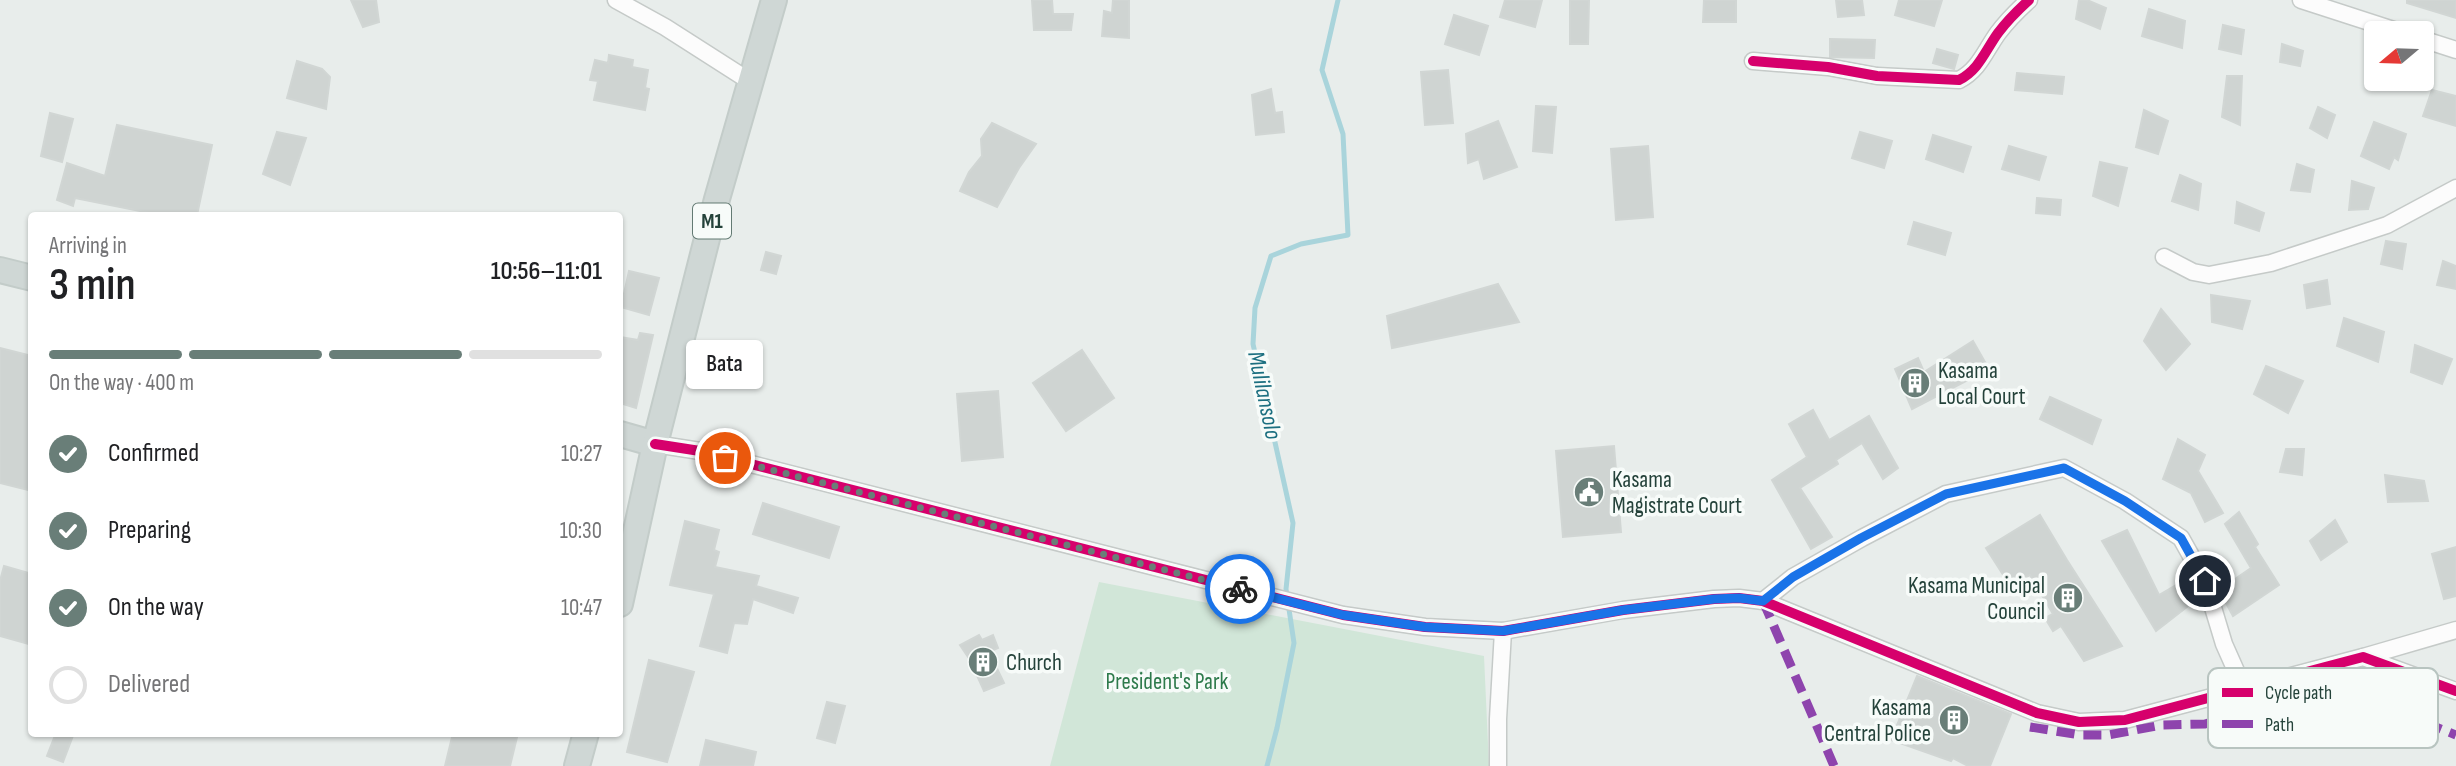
<!DOCTYPE html>
<meta charset="utf-8">
<style>
:root{--surface:#fff;--page:#f6f6f6;--text:#202124;--muted:#757577;--line:#e0e0e0;--accent:#697e78}
body{margin:0;font-family:"Sofia Sans Condensed",sans-serif;background:var(--page);color:var(--text);height:100vh;display:flex;flex-direction:column;font-size:26px;white-space:nowrap}
*{box-sizing:border-box;margin:0}
p{font-size:23px;color:var(--muted)}
.icon{flex:none;width:38px;height:38px;fill:none;stroke:currentColor;stroke-width:2;stroke-linecap:round;stroke-linejoin:round}
.map{position:relative;flex:1;overflow:hidden}
.details{position:absolute;left:28px;top:212px;width:595px;height:525px;display:flex;flex-direction:column;background:var(--surface);border-radius:7px;box-shadow:0 2px 5px #0004}
.details>*{flex:none}
.needle{width:46px;rotate:251deg}
.controls{position:absolute;left:2364px;top:21px;display:grid;gap:14px}
.controls a{display:grid;place-items:center;width:70px;height:70px;border-radius:7px;background:var(--surface);box-shadow:0 2px 5px #0004;font-size:35px}
.pin{position:absolute;display:grid;place-items:center;width:60px;height:60px;color:#fff;margin:-30px;border:4px solid #fff;border-radius:50%;box-shadow:0 2px 7px #0007}
.courier{position:absolute;display:grid;place-items:center;width:70px;height:70px;margin:-35px;border:5px solid #1a73e8;border-radius:50%;background:#fff;color:#222;box-shadow:0 2px 9px #0007}
.bubble{position:absolute;height:49px;border-radius:7px;background:var(--surface);box-shadow:0 2px 5px #0004;font-size:23px;font-weight:600;line-height:49px;text-align:center}
.head em{font-style:normal;font-weight:600}
.head div{display:flex;flex-direction:column-reverse}
.head{display:flex;align-items:center;justify-content:space-between;height:119px;padding:0 21px}
h1{font-size:46px;font-weight:600;line-height:52px}
.bar{display:grid;grid-template-columns:repeat(4,1fr);gap:10px 7px;align-content:center;height:84px;padding:0 21px}
.bar i{height:9px;border-radius:5px;background:var(--line)}
.bar .selected{background:var(--accent)}
.bar p{grid-column:span 4}
ol{padding:0 21px;list-style:none}
li{display:flex;align-items:center;gap:21px;height:77px}
li p{margin-inline-start:auto}
li .icon{padding:7px;border-radius:50%;background:var(--accent);color:#fff;stroke-width:4}
li:last-child{color:var(--muted)}
li i{width:38px;height:38px;border:4px solid var(--line);border-radius:50%}
.map>svg:first-child{display:block}
</style>
<div class="map">
<svg width="2456" height="766" viewBox="0 0 2456 766">
<rect width="100%" height="100%" fill="#e8edeb"/>
<path fill="#d1e6d8" d="M1099 582 1484 656 1489 766H1050Z"/>
<g fill="none" stroke-linecap="round" stroke-linejoin="round">
<path stroke="#a9d4db" stroke-width="5" d="M1267 766 1277 728 1294 643 1286 589 1293 523 1253 344 1255 308 1271 256 1301 244 1348 235 1343 134 1322 70 1338 0"/>
</g>
<g fill="#cfd4d2" stroke="#d1d6d4" stroke-width="2">
<path d="M351 0H376L379 22 363 27Z"/>
<path d="M1032 0H1052L1053 14H1073L1071 30H1034Z"/>
<path d="M1113 0H1129V38L1102 36 1104 11 1112 13Z"/>
<path d="M1505 0H1542L1535 27 1500 17Z"/>
<path d="M1570 0H1589L1588 44H1570Z"/>
<path d="M1704 0H1736V22H1703Z"/>
<path d="M1836 0H1862L1864 15 1838 17Z"/>
<path d="M1899 0H1942L1934 26 1895 15Z"/>
<path d="M2079 0H2087L2106 8 2100 29 2076 19Z"/>
<path d="M2407 0H2456V18L2407 3Z"/>
<path d="M2149 9 2185 21 2182 48 2142 36Z"/>
<path d="M1454 15 1488 26 1479 55 1445 44Z"/>
<path d="M2223 25 2244 30 2241 54 2219 49Z"/>
<path d="M1830 39 1875 40 1874 58 1830 57Z"/>
<path d="M2282 44 2303 51 2300 66 2280 62Z"/>
<path d="M1937 49 1958 55 1954 69 1933 63Z"/>
<path d="M609 55 633 60 632 67 648 70 645 88 649 89 645 110 594 100 598 81 590 80 595 60 608 63Z"/>
<path d="M297 61 322 69 330 77 326 109 287 98Z"/>
<path d="M1448 70 1453 123 1425 125 1421 72Z"/>
<path d="M2017 73 2064 77 2062 94 2015 90Z"/>
<path d="M2227 76H2242L2240 125 2222 117Z"/>
<path d="M1271 89 1275 113 1282 112 1284 132 1256 135 1252 95Z"/>
<path d="M2432 90 2456 96V126L2423 116Z"/>
<path d="M1536 106 1556 107 1552 153 1533 151Z"/>
<path d="M2318 107 2335 115 2327 138 2310 128Z"/>
<path d="M2144 110 2168 121 2158 154 2136 147Z"/>
<path d="M50 113 73 119 62 162 41 156Z"/>
<path d="M1498 121 1517 167 1484 179 1479 159 1468 163 1466 134Z"/>
<path d="M2374 122 2406 134 2398 160 2394 157 2389 169 2361 156Z"/>
<path d="M992 123 1036 144 1019 168 997 207 960 191 969 172 982 156 981 139Z"/>
<path d="M117 125 212 145 197 215H160L75 198 73 206 57 200 67 163 105 176Z"/>
<path d="M277 132 306 138 290 185 263 174Z"/>
<path d="M1860 132 1892 141 1884 168 1852 158Z"/>
<path d="M1933 135 1971 147 1963 172 1926 159Z"/>
<path d="M1648 146 1653 217 1616 220 1611 149Z"/>
<path d="M2009 146 2046 157 2039 180 2002 169Z"/>
<path d="M2100 162 2127 168 2118 206 2093 196Z"/>
<path d="M2297 164 2314 170 2310 192 2291 190Z"/>
<path d="M2180 175 2201 184 2198 210 2172 201Z"/>
<path d="M2352 181 2374 188 2368 209 2349 210Z"/>
<path d="M2037 198 2061 200 2060 215 2036 213Z"/>
<path d="M2237 202 2264 213 2259 231 2235 223Z"/>
<path d="M1914 222 1951 233 1945 255 1908 244Z"/>
<path d="M2386 241 2406 244 2402 269 2381 264Z"/>
<path d="M766 252 781 256 776 274 761 270Z"/>
<path d="M2443 261 2456 266V289L2437 285Z"/>
<path d="M629 271 659 278 649 315 621 307Z"/>
<path d="M2327 280 2330 304 2307 308 2304 285Z"/>
<path d="M1498 284 1519 322 1392 348 1387 316Z"/>
<path d="M2211 295 2250 301 2242 329 2212 322Z"/>
<path d="M2161 309 2190 344 2166 370 2144 341Z"/>
<path d="M2344 318 2384 332 2378 362 2337 346Z"/>
<path d="M640 333 653 335 636 408 620 403V337L638 340Z"/>
<path d="M1973 341 1989 369 1912 409 1895 369 1918 358 1924 372Z"/>
<path d="M2415 345 2452 359 2442 384 2411 372Z"/>
<path d="M0 348 32 356V491L0 483Z"/>
<path d="M1082 350 1114 398 1066 431 1033 383Z"/>
<path d="M2266 366 2303 381 2288 413 2254 394Z"/>
<path d="M998 391 1003 457 962 461 957 394Z"/>
<path d="M2050 397 2101 420 2092 444 2040 419Z"/>
<path d="M1813 410 1829 440 1869 416 1898 468 1883 479 1862 443 1836 460 1838 464 1800 488 1832 537 1811 549 1772 480 1807 457 1789 424Z"/>
<path d="M2178 439 2205 455 2198 471 2223 513 2205 522 2191 493 2163 479Z"/>
<path d="M1614 446 1621 532 1563 537 1556 451Z"/>
<path d="M2286 449H2304L2302 475 2280 472Z"/>
<path d="M2385 475 2424 481 2428 501 2388 502Z"/>
<path d="M763 503 839 527 829 558 753 534Z"/>
<path d="M2239 512 2258 544 2255 547 2279 585 2233 616 2219 590 2251 568 2225 524Z"/>
<path d="M2040 515 2067 560 2122 646 2084 661 2061 626 2053 631 2045 618 2053 614 2030 575 2011 587 1986 548Z"/>
<path d="M2335 520 2347 542 2321 560 2310 541Z"/>
<path d="M685 521 719 530 714 550 719 552 715 567 759 576 756 586 798 598 793 613 753 599 747 624 734 623 727 653 700 646 714 594 670 585Z"/>
<path d="M2127 530 2159 595 2183 581 2197 599 2156 631 2102 541Z"/>
<path d="M2456 547V596L2444 599 2432 554Z"/>
<path d="M4 566 32 574V645L0 636V581Z"/>
<path d="M979 635 982 640 993 635 998 648 989 652 1004 683 984 691 970 660 960 645Z"/>
<path d="M649 660 694 672 667 762 627 752Z"/>
<path d="M1917 676 2011 714 1990 766H1968L1953 758 1951 761 1891 740Z"/>
<path d="M827 702 845 706 835 743 817 738Z"/>
<path d="M56 733H74L63 762 47 756Z"/>
<path d="M453 733H518L510 766H445Z"/>
<path d="M706 740 756 752 753 766H700Z"/>
</g>
<g fill="none" stroke-linecap="round" stroke-linejoin="round">
<g stroke="#c5cac8" stroke-width="19">
<g id="street">
<path d="M616 0 665 27 751 82"/>
<path d="M2301 0 2403 33"/>
<path d="M2422 39 2456 50"/>
<path d="M1753 61 1828 67 1877 76 1959 80C1979 70 1985 51 1998 33 2007 21 2018 10 2029 0"/>
<path d="M2164 257 2193 272 2209 275 2271 263 2387 225 2456 188"/>
<path d="M655 444 700 451 1343 615 1425 627 1503 631 1623 610 1714 599 1739 598 1763 601 2037 713 2079 722 2125 720 2363 657 2456 691"/>
<path d="M1763 601 1793 577 1862 538 1946 494 2064 468 2125 501 2181 538 2205 581 2224 644 2244 689"/>
<path d="M2363 657 2456 630"/>
<path d="M1498 766V719L1503 631"/>
</g>
</g>
<g stroke="#c3ccc9" stroke-width="28">
<g id="primary">
<path d="M0 270 32 278"/>
<path d="M620 434 655 444"/>
<path d="M620 604 655 444 717 199 774 0"/>
<path d="M577 766 586 733"/>
</g>
</g>
<use href="#street" stroke="#fcfcfc" stroke-width="16"/>
<use href="#primary" stroke="#cfd7d5" stroke-width="24"/>
<g stroke="#8e44ad" stroke-width="9" stroke-dasharray="18 9" stroke-linecap="butt">
<path d="M1763 601 1834 766"/>
<path d="M2030 727 2081 735H2108L2162 725 2205 724 2299 695 2321 693 2378 704 2456 735"/>
</g>
<g stroke="#f7fbf9" stroke-width="15">
<g id="cycleway">
<path d="M1753 61 1828 67 1877 76 1959 80C1979 70 1985 51 1998 33 2007 21 2018 10 2029 0"/>
<path d="M655 444 700 451 1343 615 1425 627 1503 631 1623 610 1714 599 1739 598 1763 601 2037 713 2079 722 2125 720 2363 657 2456 691"/>
</g>
</g>
<use href="#cycleway" stroke="#d6006c" stroke-width="10"/>
</g>
<g fill="none" stroke-linecap="round" stroke-linejoin="round">
<path stroke="#697e78" stroke-width="7" stroke-dasharray="0 12.6" d="M725 458 1240 589"/>
<path stroke="#1a73e8" stroke-width="9" d="M1240 589 1343 615 1425 627 1503 631 1623 610 1714 599 1739 598 1763 601 1793 577 1861 538 1946 494 2064 468 2125 501 2181 538 2205 581"/>
</g>
<defs>
<g id="building-disc" transform="scale(1.575)"><circle r="9.5" fill="#697e78" stroke="#f7fbf9"/><path d="M-4-6H4V6H1V3H-1V6H-4ZM-2.5-4.3h1.7v1.8h-1.7ZM.8-4.3h1.7v1.8H.8ZM-2.5-1h1.7V.8h-1.7ZM.8-1h1.7V.8H.8Z" fill="#fff"/></g>
<g id="civic-disc" transform="scale(1.575)"><circle r="9.5" fill="#697e78" stroke="#f7fbf9"/><path d="M-.6-6.5H3V-4.5H.6V-3L4-1V1h2V6H-6V1h2V-1L-.6-3ZM-1.2 2.5V6h2.4V2.5Z" fill="#fff"/></g>
</defs>
<g fill-rule="evenodd">
<use href="#building-disc" x="1915" y="383"/>
<use href="#civic-disc" x="1589" y="492"/>
<use href="#building-disc" x="2068" y="598"/>
<use href="#building-disc" x="983" y="662"/>
<use href="#building-disc" x="1954" y="720"/>
</g>
<g text-anchor="middle" stroke-width="7" stroke-linejoin="round" paint-order="stroke">
<rect fill="#f7fbf9" stroke="#637a73" stroke-width="2" x="693" y="203.5" width="38" height="35" rx="5"/>
<g font-size="21" font-weight="bold" fill="#24423a">
<text x="712" y="228">M1</text>
</g>
<g font-size="23" fill="#24423a" stroke="#f7fbf9" text-anchor="start">
<text x="1938" y="378">Kasama<tspan x="1938" dy="26">Local Court</tspan></text>
<text x="1612" y="487">Kasama<tspan x="1612" dy="26">Magistrate Court</tspan></text>
<text x="2045" y="593" text-anchor="end">Kasama Municipal<tspan x="2045" dy="26">Council</tspan></text>
<text x="1006" y="670">Church</text>
<text x="1931" y="715" text-anchor="end">Kasama<tspan x="1931" dy="26">Central Police</tspan></text>
</g>
<g font-size="23" fill="#2d7a4b" stroke="#f7fbf9">
<text x="1167" y="689">President's Park</text>
</g>
<g font-size="24" font-style="italic" fill="#1c6f80" stroke="#f7fbf9">
<text transform="translate(1265 395) rotate(78)" y="8">Mulilansolo</text>
</g>
</g>
<rect x="2208" y="668" width="230" height="80" rx="10" fill="#f7fbf9" stroke="#b8c4c0" stroke-width="2"/>
<rect x="2222" y="688" width="31" height="9" fill="#d6006c"/>
<rect x="2222" y="720" width="31" height="8" fill="#8e44ad"/>
<g font-size="19" fill="#24423a">
<text x="2265" y="699">Cycle path</text>
<text x="2265" y="731">Path</text>
</g>
</svg>
<div class="controls">
<a><svg class="needle" viewBox="-14 -14 28 28"><path d="M0-13l5 13h-10z" fill="#e53935"/><path d="M0 13l5-13h-10z" fill="#757577"/></svg></a>
</div>
<div class="pin" style="left:725px;top:458px;background:#ea580c"><svg class="icon" aria-label="bag" viewBox="0 0 24 24"><path d="M5 8h14l-1 12H6zM9 8a3 3 0 0 1 6 0"/></svg></div>
<div class="pin" style="left:2205px;top:581px;background:#1f2937"><svg class="icon" aria-label="home" viewBox="0 0 24 24"><path d="M3 11l9-7 9 7M6 9v11h12V9"/></svg></div>
<div class="courier" style="left:1240px;top:589px"><svg class="icon" aria-label="bike" viewBox="0 0 24 24"><circle cx="6" cy="16" r="4"/><circle cx="18" cy="16" r="4"/><path d="M6 16l4-8h5l3 8M10 8l3 8H6M13 5h3"/></svg></div>
<div class="bubble" style="left:686px;top:340px;width:77px">Bata</div>
<section class="details">
<div class="head"><div><h1>3 min</h1><p>Arriving in</p></div><em>10:56–11:01</em></div>
<div class="bar"><i class="selected"></i><i class="selected"></i><i class="selected"></i><i></i><p>On the way · 400 m</p></div>
<ol>
<li><svg class="icon" aria-label="check" viewBox="0 0 24 24"><path d="M5 12l5 5 9-10"/></svg>Confirmed<p>10:27</p></li>
<li><svg class="icon" aria-label="check" viewBox="0 0 24 24"><path d="M5 12l5 5 9-10"/></svg>Preparing<p>10:30</p></li>
<li><svg class="icon" aria-label="check" viewBox="0 0 24 24"><path d="M5 12l5 5 9-10"/></svg>On the way<p>10:47</p></li>
<li><i></i>Delivered</li>
</ol>
</section>
</div>
